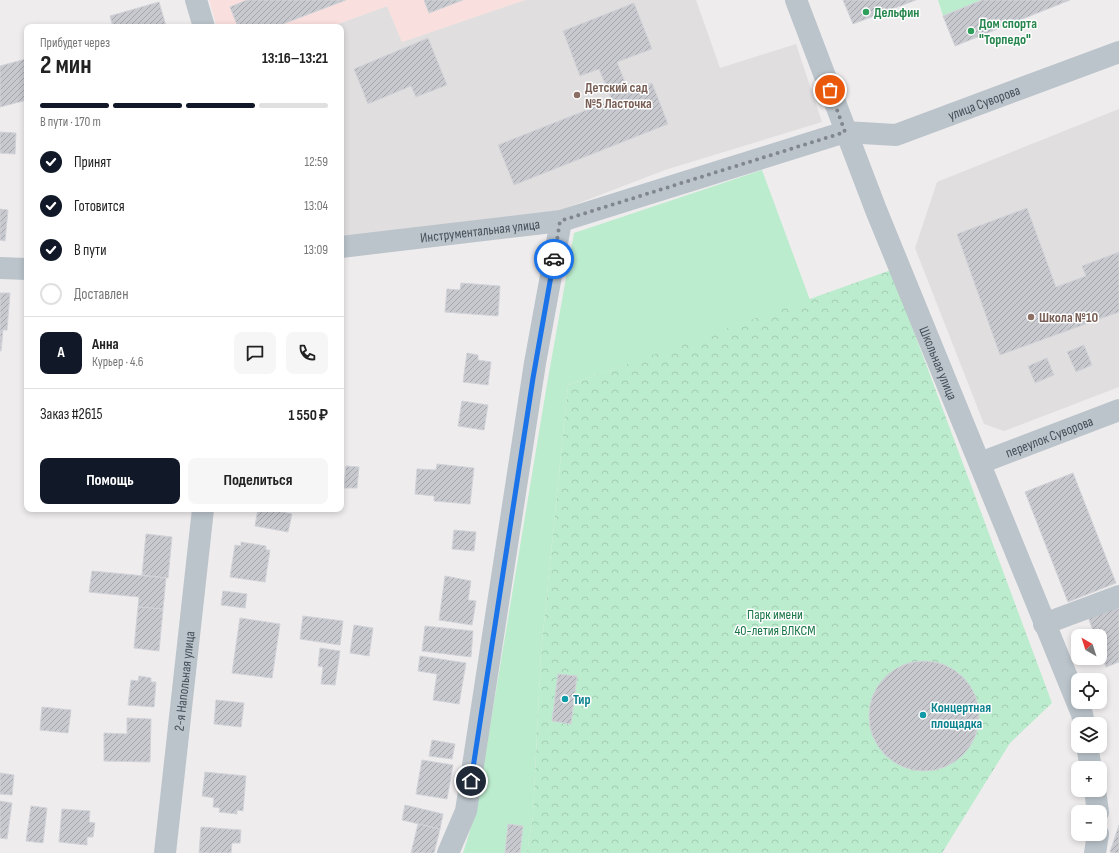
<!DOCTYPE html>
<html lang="ru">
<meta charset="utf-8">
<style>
:root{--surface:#fff;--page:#f6f6f6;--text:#222;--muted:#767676;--line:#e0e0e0;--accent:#111827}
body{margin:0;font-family:"Sofia Sans Condensed",sans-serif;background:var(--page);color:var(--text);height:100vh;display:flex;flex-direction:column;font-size:15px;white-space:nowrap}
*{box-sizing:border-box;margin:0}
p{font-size:13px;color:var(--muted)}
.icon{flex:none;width:22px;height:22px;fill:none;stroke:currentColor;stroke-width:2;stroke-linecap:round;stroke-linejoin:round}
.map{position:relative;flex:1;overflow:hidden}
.side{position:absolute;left:24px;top:24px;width:320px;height:488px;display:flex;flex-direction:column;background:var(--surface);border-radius:8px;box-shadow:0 2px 6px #0003}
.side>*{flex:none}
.needle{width:26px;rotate:321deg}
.fabs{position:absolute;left:1071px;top:629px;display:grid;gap:8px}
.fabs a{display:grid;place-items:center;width:36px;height:36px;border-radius:8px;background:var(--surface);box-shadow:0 2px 6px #0003;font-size:20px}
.pin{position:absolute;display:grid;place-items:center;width:34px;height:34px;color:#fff;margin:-17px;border:2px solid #fff;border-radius:50%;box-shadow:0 1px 4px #0007}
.courier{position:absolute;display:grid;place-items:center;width:40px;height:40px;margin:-20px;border:3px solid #1a73e8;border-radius:50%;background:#fff;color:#222;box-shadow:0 1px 5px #0007}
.summary em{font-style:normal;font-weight:700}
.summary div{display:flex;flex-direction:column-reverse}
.summary{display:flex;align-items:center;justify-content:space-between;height:68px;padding:0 16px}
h1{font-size:26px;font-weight:700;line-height:30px}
.bar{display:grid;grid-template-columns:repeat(4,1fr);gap:6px 4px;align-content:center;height:48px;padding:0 16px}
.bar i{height:5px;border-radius:3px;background:var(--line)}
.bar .on{background:var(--accent)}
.bar p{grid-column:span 4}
.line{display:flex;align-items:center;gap:10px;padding:0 16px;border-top:1px solid var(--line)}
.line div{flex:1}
.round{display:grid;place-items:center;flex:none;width:42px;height:42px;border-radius:8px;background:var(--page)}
ol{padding:0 16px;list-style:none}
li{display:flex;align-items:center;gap:12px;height:44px}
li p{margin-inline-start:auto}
li .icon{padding:4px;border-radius:50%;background:var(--accent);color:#fff;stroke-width:4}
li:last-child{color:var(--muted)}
li i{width:22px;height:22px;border:2px solid var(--line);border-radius:50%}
.button{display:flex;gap:8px;margin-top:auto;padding:8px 16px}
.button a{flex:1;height:46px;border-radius:8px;background:var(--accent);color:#fff;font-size:16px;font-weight:700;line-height:46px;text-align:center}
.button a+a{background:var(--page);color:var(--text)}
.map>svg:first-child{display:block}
</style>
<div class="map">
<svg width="1119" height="853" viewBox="0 0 1119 853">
<defs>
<pattern id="forest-crowns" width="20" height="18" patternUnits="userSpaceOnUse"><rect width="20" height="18" fill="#bcecce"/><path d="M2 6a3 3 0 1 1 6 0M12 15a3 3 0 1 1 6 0" fill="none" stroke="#a3ccb3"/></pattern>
<pattern id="building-hatch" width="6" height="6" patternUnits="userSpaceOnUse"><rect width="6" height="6" fill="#c7c9cf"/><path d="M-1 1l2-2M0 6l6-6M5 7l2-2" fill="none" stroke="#a3a6ab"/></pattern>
</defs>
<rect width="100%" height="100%" fill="#efeced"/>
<g fill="#e0dede">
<path d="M525 0H696L720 68 796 44 822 122 665 170 561 210 341 241V27H330L387 6 402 42Z"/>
<path d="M1119 109V387L1004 431 984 424 915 248 937 182Z"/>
</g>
<path fill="#f9dfdd" d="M209 0H525L402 42 387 6 330 27H217Z"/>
<g fill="#bcecce">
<path d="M938 0H982L943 16Z"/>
<path d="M762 170 810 300 568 385 541 653 533 815 527 853H463L476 811 547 384 574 233Z"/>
</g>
<path fill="url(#forest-crowns)" d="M891 270 1052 703 1010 743 942 853H527L533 815 541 653 568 385Z"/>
<g fill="url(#building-hatch)" stroke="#d1d3d8">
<path d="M247 0H346L275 27H238L230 7Z"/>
<path d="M424 0H463L429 13Z"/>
<path d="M843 0H916L853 24Z"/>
<path d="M982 0H1070L955 46 943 16Z"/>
<path d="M159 2 166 26 113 27 110 16Z"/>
<path d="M634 3 652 49 617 62 629 92 652 83 668 124 514 185 498 145 612 100 599 69 580 76 563 31Z"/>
<path d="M428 38 447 85 416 97 411 86 368 104 354 69Z"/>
<path d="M26 59 27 100 0 107V66Z"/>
<path d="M0 132 16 133 15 154 0 153Z"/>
<path d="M1027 208 1056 287 1086 276 1082 266 1119 252V312L1000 355 957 234Z"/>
<path d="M0 209 8 210 5 241 0 240Z"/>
<path d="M461 283 500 286 498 316 445 312 447 289 460 290Z"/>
<path d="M0 293H10L7 330H3L1 351H0Z"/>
<path d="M1084 345 1092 365 1076 372 1067 352Z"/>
<path d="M467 353 478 355V360L491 362 488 385 463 382Z"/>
<path d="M1047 358 1054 375 1035 383 1028 366Z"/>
<path d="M462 401 488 405 484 430 458 426Z"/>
<path d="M437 464 474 468 470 504 434 501V496L415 494 417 469 436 470Z"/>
<path d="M346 466 359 467 357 488H344Z"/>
<path d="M1073 473 1116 583 1068 602 1025 492Z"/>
<path d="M258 509H269L292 514 288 532 255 526Z"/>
<path d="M454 530 476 532 474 551 452 549Z"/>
<path d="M146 534 172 537 168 578 142 575Z"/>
<path d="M241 542 266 546V550H270L265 582 230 577 235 545 241 546Z"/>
<path d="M92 571 166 578 163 609 138 607 139 597 89 592Z"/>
<path d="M445 576 471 581 468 600 476 601 472 625 439 620Z"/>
<path d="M223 591 247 594 245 608 221 605Z"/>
<path d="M1119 602V662L1106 667 1100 649V636H1095L1087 614Z"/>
<path d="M138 607 163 609 159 651 134 648Z"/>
<path d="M303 616 343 621 340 645 300 639Z"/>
<path d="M240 618 280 624 272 678 232 673Z"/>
<path d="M354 625 373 628 369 656 350 653Z"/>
<path d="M425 626 473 631 471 657 422 651Z"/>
<path d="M320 648 340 651 335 685 321 684 323 667 318 666Z"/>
<path d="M420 656 466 663 459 704 433 700 437 674 418 671Z"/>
<circle cx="924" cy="716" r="55"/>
<path d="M558 674 577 676 571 724 552 721Z"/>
<path d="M139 676 151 678V682H156L154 707 128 705 131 680 138 681Z"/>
<path d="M216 700 244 703 241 727 214 724Z"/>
<path d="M42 707 71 710 68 733 40 730Z"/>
<path d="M127 718 151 719 150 762 104 761V733L127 734Z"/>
<path d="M432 740 455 744 452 759 429 756Z"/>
<path d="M422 760 453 765 447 799 416 794Z"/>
<path d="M205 772 246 776 243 811 237 810V814L219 812 220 808 213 807 214 798 202 796Z"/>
<path d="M0 773 14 775 12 795 0 794Z"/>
<path d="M0 801 12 803 7 839 0 838Z"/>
<path d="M405 805 443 814 440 829 402 820Z"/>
<path d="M31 806 47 808 43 843 26 841Z"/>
<path d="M62 809 90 811 89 822 95 823 93 837H87V845L59 842Z"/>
<path d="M418 824 440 829 434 853H411Z"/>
<path d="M508 824 523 826 520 853H505Z"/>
<path d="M1119 825V853H1113L1110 852Z"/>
<path d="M201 827 241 830 240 843H232L231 853H199Z"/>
</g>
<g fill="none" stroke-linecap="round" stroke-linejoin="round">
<g stroke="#bbc4cb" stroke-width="22">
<path d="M196 0 204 27"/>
<path id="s1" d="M796 0 876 210 1082 714 1084 724"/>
<path id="s2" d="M341 247 561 221 845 132 896 135 1119 52"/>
<path d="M0 268 27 269"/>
<path id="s3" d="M980 463 1119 410"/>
<path d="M1044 624 1119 596"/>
<path d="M1087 746 1091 768"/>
<path d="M1095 790 1098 812"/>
<path id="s4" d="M165 853 203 509"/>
<path d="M448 853 466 811 535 363 561 221"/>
<path d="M1095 853 1098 834"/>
</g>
</g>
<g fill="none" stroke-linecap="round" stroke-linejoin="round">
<path stroke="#81878d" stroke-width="4" stroke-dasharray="0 7.2" d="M554 259 560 221 845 132 830 90"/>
<path stroke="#1a73e8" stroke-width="5" d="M471 781 533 378 554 259"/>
</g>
<g fill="#2e9e5b" stroke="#fff" stroke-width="1.5">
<circle cx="866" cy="12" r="4"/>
<circle cx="971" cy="31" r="4"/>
</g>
<g fill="#8d6e63" stroke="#fff" stroke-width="1.5">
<circle cx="577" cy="95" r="4"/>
<circle cx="1031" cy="317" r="4"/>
</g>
<g fill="#0f9aa8" stroke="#fff" stroke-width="1.5">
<circle cx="565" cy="699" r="4"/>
<circle cx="923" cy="715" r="4"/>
</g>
<g text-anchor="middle" stroke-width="3" stroke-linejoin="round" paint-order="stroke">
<g font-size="14" font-weight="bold" fill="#27864d" stroke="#fff" text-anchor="start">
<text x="874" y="17">Дельфин</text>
<text x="979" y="28">Дом спорта<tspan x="979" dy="16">"Торпедо"</tspan></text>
</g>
<g font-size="14" font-weight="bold" fill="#785e54" stroke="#fff" text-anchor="start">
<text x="585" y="92">Детский сад<tspan x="585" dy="16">№5 Ласточка</tspan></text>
<text x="1039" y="322">Школа №10</text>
</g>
<g font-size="14" fill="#465059" stroke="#fff">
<text dy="5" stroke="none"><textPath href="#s2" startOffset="664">улица Суворова</textPath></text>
<text dy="5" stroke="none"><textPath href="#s2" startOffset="140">Инструментальная улица</textPath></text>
<text dy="5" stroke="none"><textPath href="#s1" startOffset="390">Школьная улица</textPath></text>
<text dy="5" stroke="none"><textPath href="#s3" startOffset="74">переулок Суворова</textPath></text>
<text dy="5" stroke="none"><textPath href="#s4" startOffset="173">2-я Напольная улица</textPath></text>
</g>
<g font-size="14" fill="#1a7647" stroke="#fff">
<text x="775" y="619">Парк имени<tspan x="775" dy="16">40-летия ВЛКСМ</tspan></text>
</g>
<g font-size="14" font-weight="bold" fill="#0d838f" stroke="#fff" text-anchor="start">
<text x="573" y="704">Тир</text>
<text x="931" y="712">Концертная<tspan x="931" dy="16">площадка</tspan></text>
</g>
</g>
</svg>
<div class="fabs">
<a><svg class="needle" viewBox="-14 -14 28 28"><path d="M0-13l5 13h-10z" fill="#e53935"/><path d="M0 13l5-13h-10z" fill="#767676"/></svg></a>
<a><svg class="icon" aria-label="locate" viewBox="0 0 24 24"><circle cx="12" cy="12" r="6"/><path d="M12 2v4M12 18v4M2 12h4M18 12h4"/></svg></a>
<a><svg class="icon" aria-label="layers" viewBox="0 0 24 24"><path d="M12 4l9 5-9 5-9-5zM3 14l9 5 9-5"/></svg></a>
<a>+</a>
<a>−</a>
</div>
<div class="pin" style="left:830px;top:90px;background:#ea580c"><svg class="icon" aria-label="bag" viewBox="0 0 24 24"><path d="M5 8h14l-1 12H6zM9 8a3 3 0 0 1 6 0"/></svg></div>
<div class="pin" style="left:471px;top:781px;background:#1f2937"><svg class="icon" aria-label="home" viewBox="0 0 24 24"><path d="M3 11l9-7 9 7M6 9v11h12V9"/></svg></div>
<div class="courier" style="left:554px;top:259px"><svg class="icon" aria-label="car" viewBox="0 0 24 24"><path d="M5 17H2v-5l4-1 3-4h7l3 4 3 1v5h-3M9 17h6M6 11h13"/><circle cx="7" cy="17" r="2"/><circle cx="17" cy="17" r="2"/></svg></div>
<section class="side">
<div class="summary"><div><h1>2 мин</h1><p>Прибудет через</p></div><em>13:16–13:21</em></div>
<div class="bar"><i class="on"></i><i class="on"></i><i class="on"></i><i></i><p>В пути · 170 m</p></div>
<ol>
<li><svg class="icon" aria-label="check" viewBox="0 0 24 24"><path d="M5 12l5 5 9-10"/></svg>Принят<p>12:59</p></li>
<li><svg class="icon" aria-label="check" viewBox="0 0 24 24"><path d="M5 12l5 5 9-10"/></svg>Готовится<p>13:04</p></li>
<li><svg class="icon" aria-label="check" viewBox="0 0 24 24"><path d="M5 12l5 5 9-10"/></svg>В пути<p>13:09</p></li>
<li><i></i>Доставлен</li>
</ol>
<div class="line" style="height:72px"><b class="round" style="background:var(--accent);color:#fff">А</b><div><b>Анна</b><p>Курьер · 4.6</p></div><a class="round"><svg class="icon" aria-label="chat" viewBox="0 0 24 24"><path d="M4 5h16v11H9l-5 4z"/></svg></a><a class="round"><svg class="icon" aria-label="phone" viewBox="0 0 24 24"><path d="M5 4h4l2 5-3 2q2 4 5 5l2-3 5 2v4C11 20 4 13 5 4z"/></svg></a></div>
<div class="line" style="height:52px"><div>Заказ #2615</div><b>1 550 ₽</b></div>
<div class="button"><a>Помощь</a><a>Поделиться</a></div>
</section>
</div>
